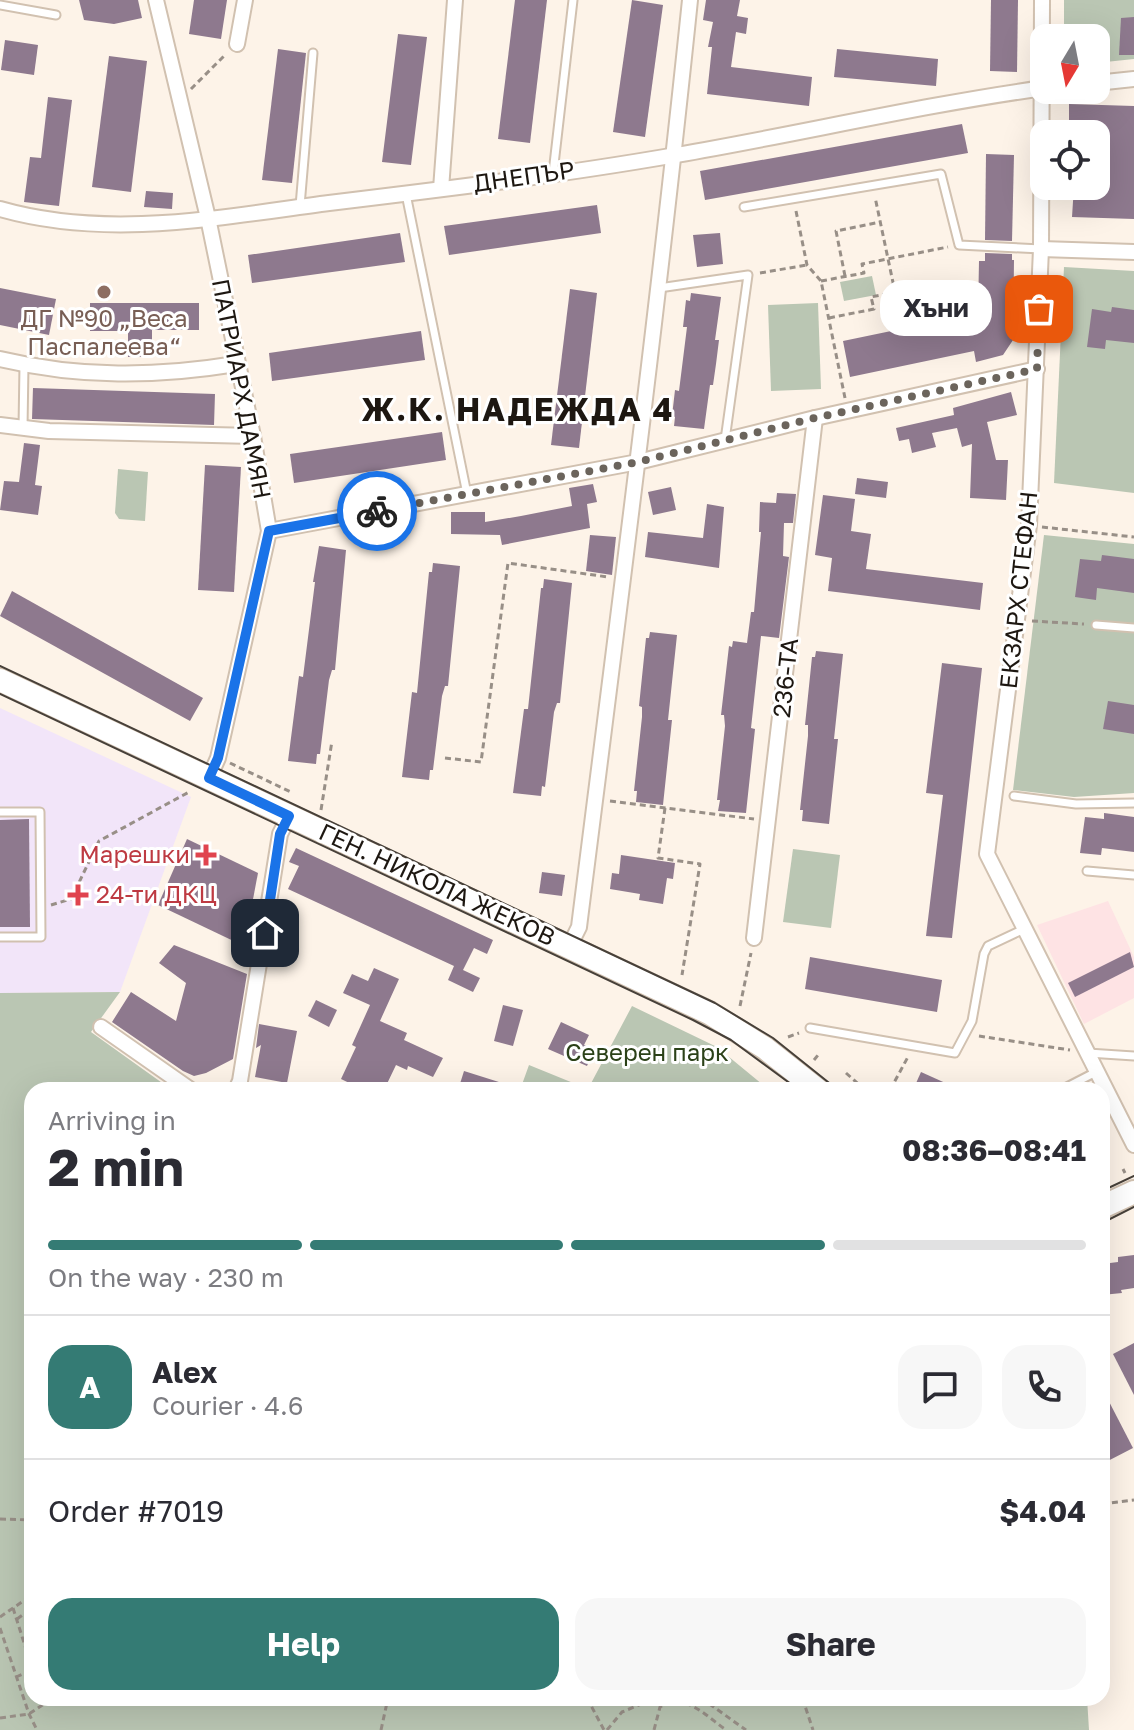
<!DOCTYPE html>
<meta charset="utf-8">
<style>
:root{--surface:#fff;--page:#f7f7f7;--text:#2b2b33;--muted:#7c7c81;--line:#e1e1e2;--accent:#347b74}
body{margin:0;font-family:"Golos Text",sans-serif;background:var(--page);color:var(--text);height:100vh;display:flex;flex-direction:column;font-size:30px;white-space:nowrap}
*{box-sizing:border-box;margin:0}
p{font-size:26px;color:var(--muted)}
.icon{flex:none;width:44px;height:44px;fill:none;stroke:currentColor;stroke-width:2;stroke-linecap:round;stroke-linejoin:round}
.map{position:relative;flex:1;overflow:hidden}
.drawer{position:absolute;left:24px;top:1082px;width:1086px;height:624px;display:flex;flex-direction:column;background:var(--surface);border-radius:24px;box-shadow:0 8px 32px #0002}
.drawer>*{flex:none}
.needle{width:52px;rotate:190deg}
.controls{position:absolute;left:1030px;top:24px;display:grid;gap:16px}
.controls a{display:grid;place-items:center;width:80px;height:80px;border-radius:16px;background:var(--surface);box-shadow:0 8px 32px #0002;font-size:40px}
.pin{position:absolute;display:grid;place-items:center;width:68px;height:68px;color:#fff;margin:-34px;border-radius:16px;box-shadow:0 4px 12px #0006}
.courier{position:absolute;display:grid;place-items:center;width:80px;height:80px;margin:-40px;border:6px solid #1a73e8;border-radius:50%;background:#fff;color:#222;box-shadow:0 2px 10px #0007}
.bubble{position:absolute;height:56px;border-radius:24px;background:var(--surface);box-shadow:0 8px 32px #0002;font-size:26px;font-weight:700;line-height:56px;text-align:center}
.overview em{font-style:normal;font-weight:700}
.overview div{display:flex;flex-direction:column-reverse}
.overview{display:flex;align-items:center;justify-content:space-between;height:136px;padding:0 24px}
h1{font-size:52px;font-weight:700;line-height:60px}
.bar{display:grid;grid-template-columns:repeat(4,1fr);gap:12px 8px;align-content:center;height:96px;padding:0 24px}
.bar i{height:10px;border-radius:6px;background:var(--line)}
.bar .active{background:var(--accent)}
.bar p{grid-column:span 4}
.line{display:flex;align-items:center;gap:20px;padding:0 24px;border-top:2px solid var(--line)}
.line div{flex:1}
.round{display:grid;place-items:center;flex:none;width:84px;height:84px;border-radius:24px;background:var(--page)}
.button{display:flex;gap:16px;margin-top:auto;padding:16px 24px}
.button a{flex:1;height:92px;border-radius:24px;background:var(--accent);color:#fff;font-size:32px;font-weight:700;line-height:92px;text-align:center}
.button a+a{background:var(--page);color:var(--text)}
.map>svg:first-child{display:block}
</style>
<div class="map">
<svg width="1134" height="1730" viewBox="0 0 1134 1730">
<rect width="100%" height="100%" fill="#fdf3e8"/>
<path fill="#fee3e4" d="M1108 901 1134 957V998L1084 1024 1037 925Z"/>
<path fill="#f2e5f9" d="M0 708 191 797 120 992 0 993Z"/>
<g fill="#bac6b3">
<path d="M1064 0H1134V59L1096 63V38H1064Z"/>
<path d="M1064 267 1134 271V493L1054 483Z"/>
<path d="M872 276 876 295 844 301 840 282Z"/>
<path d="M818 303 821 389 771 391 768 305Z"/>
<path d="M118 469 148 472 145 521 119 519 115 513Z"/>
<path d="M1044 535 1134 544V793L1074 797 1013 790Z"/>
<path d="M793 849 840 855 831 928 783 922Z"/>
<path d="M120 992 91 1032 172 1090H32V1698H1087L1089 1730H0V993Z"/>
<path d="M632 1006 717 1047 769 1090H520L529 1065 588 1089Z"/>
</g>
<g fill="#8e798e">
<path d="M79 0H138L142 18 114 24 84 20Z"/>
<path d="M194 0H227L221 39 189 34Z"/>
<path d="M515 0H547L530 143 498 139Z"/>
<path d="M632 0 663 5 645 137 613 132Z"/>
<path d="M706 0H740L737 16 748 18 746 34 736 32 731 67 812 77 809 106 707 94 712 47H708L713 22 703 20Z"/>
<path d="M991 0H1018L1017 72 990 71Z"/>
<path d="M1134 17V55H1119L1121 18Z"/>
<path d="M398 34 427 37 411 165 382 162Z"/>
<path d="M5 40 38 45 34 75 1 70Z"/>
<path d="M278 49 306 53 292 183 262 180Z"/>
<path d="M837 49 938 59 936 86 834 77Z"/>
<path d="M109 56 147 61 131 192 92 187Z"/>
<path d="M48 97 72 100 59 206 24 202 30 157 41 158Z"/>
<path d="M1069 104 1134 106V219L1072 217 1074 186H1096V134H1069Z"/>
<path d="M962 124 968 153 705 200 700 171Z"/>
<path d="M986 154 1014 155 1012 241 985 240Z"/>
<path d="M146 191 173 193 172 209 144 207Z"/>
<path d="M597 205 601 233 449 255 444 226Z"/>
<path d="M400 233 405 262 252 283 248 255Z"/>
<path d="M720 233 723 264 697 267 693 235Z"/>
<path d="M985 253 1012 254V260H1014L1013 340 1003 355 976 362 974 351 850 377 843 341 978 313 979 261H985Z"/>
<path d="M0 288 56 299 49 335 0 325Z"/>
<path d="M570 289 597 293 579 448 551 445Z"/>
<path d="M691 293 721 297 715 340H719L716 364 713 385H710L704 429 674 426 675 417 672 416 675 390 679 391 687 327H683L686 300 690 301Z"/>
<path d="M90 303H199V330H152V357H128V331H90Z"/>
<path d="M1112 307 1134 310V343L1106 340 1105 349 1087 347 1092 309 1111 312Z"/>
<path d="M421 331 425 360 272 381 269 353Z"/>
<path d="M33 388 215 394 214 425 32 419Z"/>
<path d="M1011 392 1017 415 987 422 996 460H1008L1006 500 970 498 972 444 962 447 957 428 932 433 936 447 912 453 909 439 899 441 896 428 954 415 953 408Z"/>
<path d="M442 432 446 460 294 483 290 454Z"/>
<path d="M24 443 40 445 35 485 42 486 38 515 0 510 4 481 19 482Z"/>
<path d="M205 465 241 467 234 592 198 590Z"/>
<path d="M857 478 888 482 886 498 855 494Z"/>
<path d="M593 484 597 502 587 504 590 528 502 545 500 535 451 534V512H485V522L521 516 572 506 569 488Z"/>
<path d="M671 487 676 510 653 515 648 492Z"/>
<path d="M777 493 796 494 793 523H784L783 556 789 557 779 638 761 636 751 728 755 729 746 813 718 811 720 800H717L725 726 724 715H721L729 646 732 647 733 641 747 643 751 612H754L761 532H759L760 502 776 503Z"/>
<path d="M823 495 855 499 851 531 871 534 866 569 983 583 980 610 828 591 832 558 815 555Z"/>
<path d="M707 504 724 507 719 568 645 557 648 532 703 538Z"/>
<path d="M590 535 616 537 612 575 586 571Z"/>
<path d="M319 546 346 550 335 670H332L329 680 320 754H317L316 764 288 761 299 676 303 677 315 582H313Z"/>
<path d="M1102 555 1134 559V593L1097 588 1096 600 1075 597 1080 559 1101 561Z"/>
<path d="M433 563 460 566 448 686H445L442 696 433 770H430L429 780 402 777 412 692 417 693 429 572H432Z"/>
<path d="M544 579 572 583 560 703H557L554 712 545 787 542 786 541 796 513 793 524 709H528L541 588H543Z"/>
<path d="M12 591 203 698 190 721 0 616Z"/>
<path d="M650 632 677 635 668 720H672L663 805 636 802 637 791H634L642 717V707L639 706 646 638H649Z"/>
<path d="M816 651 843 654 834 739H838L829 824 802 821 803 810H800L808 736V725H805L812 657H815Z"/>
<path d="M942 663 982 668 952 938 926 936 943 795 926 793Z"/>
<path d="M1108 701 1134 705V734L1103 729Z"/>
<path d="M1104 813 1134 817V852L1102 848 1101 855 1080 853 1085 817 1104 819Z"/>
<path d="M29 819 30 927H0V820Z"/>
<path d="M187 839 258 873 244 946 158 905Z"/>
<path d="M296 848 493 940 487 954 474 948 463 970 480 978 473 992 448 980 454 966 288 889 299 866 289 862Z"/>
<path d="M621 855 675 863 673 879 667 878 663 904 639 900 640 894 610 889 612 873 619 874Z"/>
<path d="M542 872 565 875 562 896 539 893Z"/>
<path d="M275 930 295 933 292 952 272 948Z"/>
<path d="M174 945 247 974 233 1059 206 1073 194 1076 183 1071 112 1022 131 992 176 1021 186 983 159 963Z"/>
<path d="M1130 952 1134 967 1075 997 1068 983Z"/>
<path d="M810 957 942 980 937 1012 805 989Z"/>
<path d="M374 968 399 979 380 1021 407 1033 404 1040 443 1058 433 1077 408 1066 407 1070 396 1065 384 1090H364L341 1079 356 1047 352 1045 370 1005 343 993 352 974 368 981Z"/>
<path d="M316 1000 337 1010 329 1027 308 1016Z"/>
<path d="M503 1005 523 1010 513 1046 494 1041Z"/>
<path d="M561 1022 589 1035 584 1045 594 1049 587 1066 548 1049Z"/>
<path d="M259 1024 297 1031 287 1083 255 1077 261 1045 256 1048Z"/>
<path d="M464 1071 515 1087V1090H458Z"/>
<path d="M921 1072 961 1090H913Z"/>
<path d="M1134 1255V1288L1121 1290 1122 1293 1102 1295V1264L1118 1262V1257Z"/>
<path d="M1134 1343V1395L1113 1354Z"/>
<path d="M1102 1388 1133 1448 1102 1464Z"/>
</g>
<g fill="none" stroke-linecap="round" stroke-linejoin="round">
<g stroke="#d1c1b0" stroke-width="11">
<g id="lane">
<path d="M0 5 56 15"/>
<path d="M553 173 573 0"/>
<path d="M406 194 467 494"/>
<path d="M300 206 313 53"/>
<path d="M744 207 941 174 959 245 1041 249"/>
<path d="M659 288 748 275 725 440"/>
<path d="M23 428 24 365"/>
<path d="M1096 625 1134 628"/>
<path d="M1014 796 1076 804 1134 803"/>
<path d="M0 812H40L41 937H0"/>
<path d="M1087 871 1134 875"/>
<path d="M810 1028 955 1053 972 1021 984 954 988 946 1024 929"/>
<path d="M1088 1053 1134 1056"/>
<path d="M1061 1090 1096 1072"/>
</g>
</g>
<g stroke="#d1c1b0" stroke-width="18">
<g id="street">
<path d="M156 0 208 218 253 436 269 531 218 758 209 778"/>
<path d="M1042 0 1041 249 1029 525 987 854 1134 1145"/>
<path d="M237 44 245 0"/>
<path d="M1096 83 1134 79"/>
<path d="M441 189 455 0"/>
<path d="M0 209C108 240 221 217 329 203 445 189 561 175 676 155 799 134 921 105 1044 88"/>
<path d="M1041 249 1134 252"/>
<path d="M0 359C80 378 156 377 236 364"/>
<path d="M0 425 49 431 253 436"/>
<path d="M269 531 638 462 815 418 1037 369"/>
<path d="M754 938 815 418"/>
<path d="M569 947 579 927C618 618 658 310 690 0"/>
<path d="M101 1027 191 1090"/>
<path d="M236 1090 240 1081 280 834 289 816"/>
</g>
</g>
<g stroke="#d1c1b0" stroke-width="26">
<g id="secondary">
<path d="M0 680 709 1013 765 1048 818 1090"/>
<path d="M1102 1207 1134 1192"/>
</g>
</g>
<g stroke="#988f87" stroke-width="3" stroke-dasharray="6 4" stroke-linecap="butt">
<path d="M191 89 225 55"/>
<path d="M796 211 807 265 821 281 845 398"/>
<path d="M760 273 807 265"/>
<path d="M845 276 836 231 880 222"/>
<path d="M821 281 864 273 862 264 948 247"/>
<path d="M829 318 874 309 871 297 895 292 875 197"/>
<path d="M1042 527 1134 537"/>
<path d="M1032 621 1084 624"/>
<path d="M445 758 481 762 508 563 608 577"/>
<path d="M230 763 293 793"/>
<path d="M610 801 754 819"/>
<path d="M665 808 658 858 700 864 682 975"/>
<path d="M321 810 332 741"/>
<path d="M51 905 71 899 99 841 189 792"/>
<path d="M740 1006 751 953"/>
<path d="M979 1036 1070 1050"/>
<path d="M788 1037 799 1033"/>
<path d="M814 1060 818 1055"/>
<path d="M846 1073 865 1090"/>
<path d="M890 1090 909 1055"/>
<path d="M1123 1169 1125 1173"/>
<path d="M1102 1504 1134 1500"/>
<path d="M0 1519 32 1520"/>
<path d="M13 1608 32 1668"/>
<path d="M0 1617 32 1595"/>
<path d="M17 1619 32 1608"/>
<path d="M0 1628 29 1714 37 1730"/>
<path d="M16 1677 32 1670"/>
<path d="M587 1698 604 1730"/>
<path d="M701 1698 746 1730"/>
<path d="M806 1698 805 1706 813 1730"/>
<path d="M0 1718 29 1714 53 1698"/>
<path d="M381 1730 388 1698"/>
<path d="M607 1730 622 1712 656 1698"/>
<path d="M654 1730 660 1707C685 1692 705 1715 726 1730"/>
</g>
<use href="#lane" stroke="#fff" stroke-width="7"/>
<use href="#street" stroke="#fff" stroke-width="14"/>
<use href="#secondary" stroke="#fff" stroke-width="22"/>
<g stroke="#474039" stroke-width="2">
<path d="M0 666 715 1003 773 1038 838 1090"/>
<path d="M0 694 693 1020 731 1040 799 1090"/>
<path d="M1102 1191 1134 1176"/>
<path d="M1102 1223 1134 1207"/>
</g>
</g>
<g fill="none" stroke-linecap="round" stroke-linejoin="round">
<path stroke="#6b645c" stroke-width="8" stroke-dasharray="0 14.4" d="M377 511 638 462 815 418 1037 369 1039 309"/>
<path stroke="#1a73e8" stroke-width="10" d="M265 933 280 834 289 816 209 778 218 758 269 531 377 511"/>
</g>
<circle fill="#8d6e63" stroke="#fff" stroke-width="3" cx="104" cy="292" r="8"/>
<g fill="#e0444e" stroke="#fff" stroke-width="3">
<path d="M202 843h8v8h8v8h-8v8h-8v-8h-8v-8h8z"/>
<path d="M74 883h8v8h8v8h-8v8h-8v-8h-8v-8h8z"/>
</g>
<g text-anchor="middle" stroke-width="6" stroke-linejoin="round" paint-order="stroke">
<g font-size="24" fill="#1d1711" stroke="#fff">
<text transform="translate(524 177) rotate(-8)" y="8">ДНЕПЪР</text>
<text transform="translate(241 389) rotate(79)" y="8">ПАТРИАРХ ДАМЯН</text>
<text transform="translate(1019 590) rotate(-84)" y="8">ЕКЗАРХ СТЕФАН</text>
<text transform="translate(786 678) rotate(-84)" y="8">236-ТА</text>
<text transform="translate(437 885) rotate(25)" y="8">ГЕН. НИКОЛА ЖЕКОВ</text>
</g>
<g font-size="24" fill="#785e54" stroke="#fff">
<text x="104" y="327">ДГ №90 „Веса<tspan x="104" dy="28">Паспалеева“</tspan></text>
</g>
<g font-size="24" fill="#be3a42" stroke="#fff" text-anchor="end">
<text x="190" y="863">Марешки</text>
<text x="96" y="903" text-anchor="start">24-ти ДКЦ</text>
</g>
<g font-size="24" fill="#2b4118" stroke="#fff">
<text x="647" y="1061">Северен парк</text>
</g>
<g font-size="32" font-weight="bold" letter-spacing="2" fill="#1d1711" stroke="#fff">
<text x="518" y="421">Ж.К. НАДЕЖДА 4</text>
</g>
</g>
</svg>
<div class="controls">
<a><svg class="needle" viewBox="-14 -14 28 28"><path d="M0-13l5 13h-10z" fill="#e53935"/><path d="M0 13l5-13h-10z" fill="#7c7c81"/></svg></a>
<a><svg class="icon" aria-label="locate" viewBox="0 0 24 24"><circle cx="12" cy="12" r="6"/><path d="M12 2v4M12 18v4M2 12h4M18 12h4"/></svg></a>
</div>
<div class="pin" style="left:1039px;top:309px;background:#ea580c"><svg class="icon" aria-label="bag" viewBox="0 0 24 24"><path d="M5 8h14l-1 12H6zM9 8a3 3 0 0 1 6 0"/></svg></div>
<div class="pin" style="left:265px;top:933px;background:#1f2937"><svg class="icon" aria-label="home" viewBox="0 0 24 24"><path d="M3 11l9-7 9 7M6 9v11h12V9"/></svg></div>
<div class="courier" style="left:377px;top:511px"><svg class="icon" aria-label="bike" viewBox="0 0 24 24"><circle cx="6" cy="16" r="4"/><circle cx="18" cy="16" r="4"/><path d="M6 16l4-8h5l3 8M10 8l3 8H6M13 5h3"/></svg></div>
<div class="bubble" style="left:880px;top:280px;width:112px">Хъни</div>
<section class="drawer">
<div class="overview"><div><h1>2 min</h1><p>Arriving in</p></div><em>08:36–08:41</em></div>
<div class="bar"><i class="active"></i><i class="active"></i><i class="active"></i><i></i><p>On the way · 230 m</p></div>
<div class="line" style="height:144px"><b class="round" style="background:var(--accent);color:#fff">A</b><div><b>Alex</b><p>Courier · 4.6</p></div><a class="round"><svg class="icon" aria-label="chat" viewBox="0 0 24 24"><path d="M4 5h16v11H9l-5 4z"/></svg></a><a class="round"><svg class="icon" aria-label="phone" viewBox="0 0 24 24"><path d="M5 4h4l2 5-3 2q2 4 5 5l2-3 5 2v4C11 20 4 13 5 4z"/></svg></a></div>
<div class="line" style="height:104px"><div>Order #7019</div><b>$4.04</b></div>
<div class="button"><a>Help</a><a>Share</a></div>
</section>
</div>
